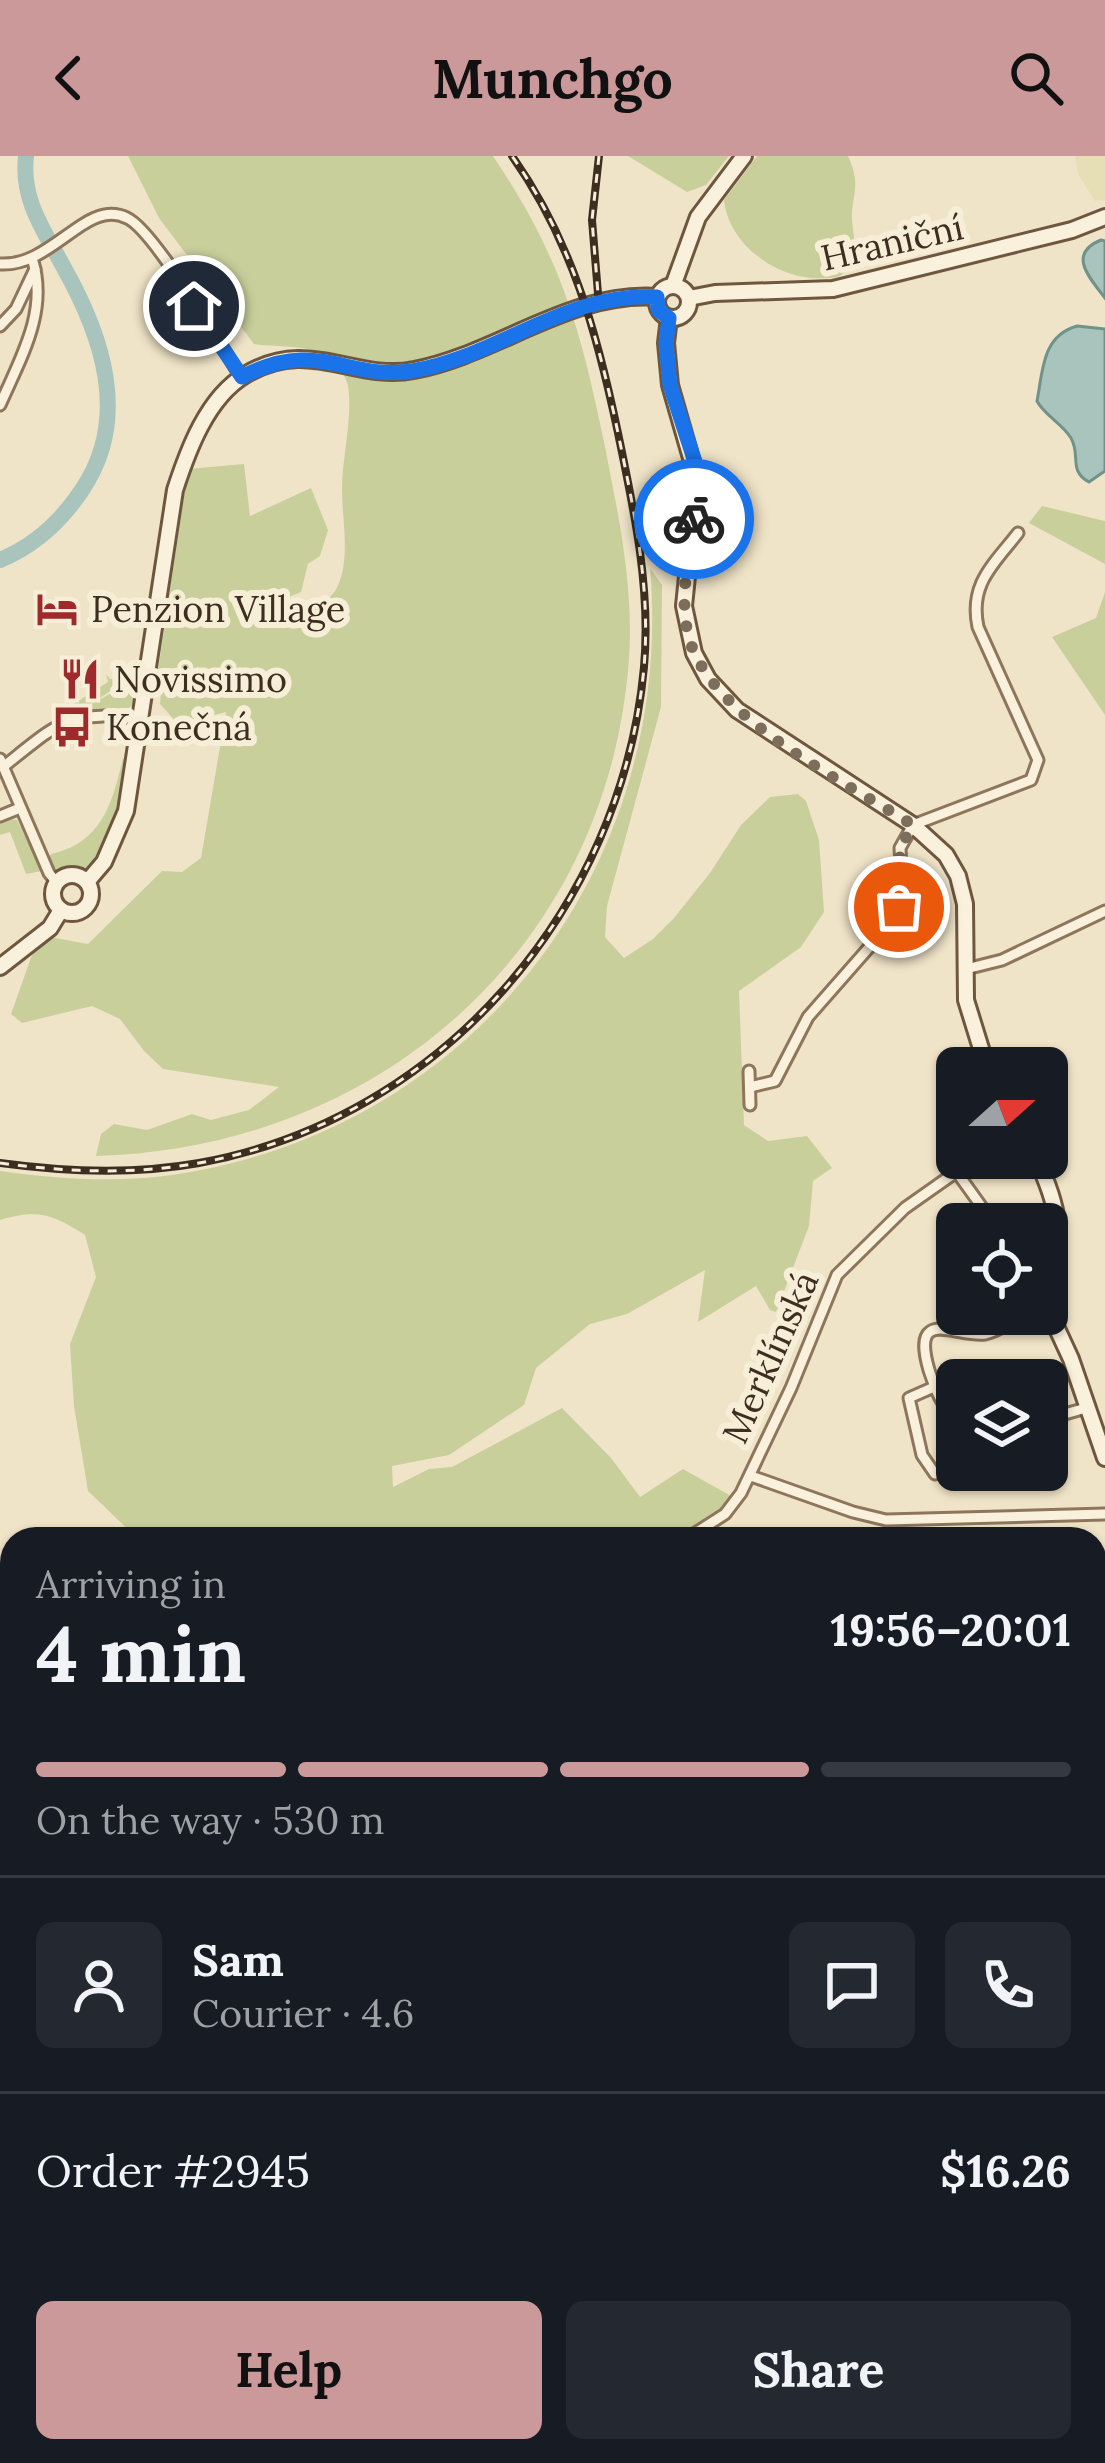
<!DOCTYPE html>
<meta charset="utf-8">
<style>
:root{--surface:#171b24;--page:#242831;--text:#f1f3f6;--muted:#9ea1a6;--line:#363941;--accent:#cc999b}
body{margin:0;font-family:Lora,serif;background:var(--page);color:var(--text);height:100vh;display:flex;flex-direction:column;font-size:45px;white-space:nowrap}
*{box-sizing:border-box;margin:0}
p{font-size:39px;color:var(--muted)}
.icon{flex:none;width:66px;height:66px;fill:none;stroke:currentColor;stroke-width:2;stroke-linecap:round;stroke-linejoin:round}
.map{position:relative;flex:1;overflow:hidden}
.drawer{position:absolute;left:0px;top:1371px;width:1107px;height:936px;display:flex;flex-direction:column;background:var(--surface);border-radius:36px 36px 0 0;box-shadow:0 3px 9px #0004}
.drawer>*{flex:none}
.needle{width:78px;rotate:69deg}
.controls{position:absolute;left:936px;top:891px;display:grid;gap:24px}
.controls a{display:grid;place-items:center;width:132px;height:132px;border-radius:18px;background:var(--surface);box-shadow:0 3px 9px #0004;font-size:60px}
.pin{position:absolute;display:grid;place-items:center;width:102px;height:102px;color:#fff;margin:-51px;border:6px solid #fff;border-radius:50%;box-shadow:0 3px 12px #0007}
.courier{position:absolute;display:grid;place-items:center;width:120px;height:120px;margin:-60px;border:9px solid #1a73e8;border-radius:50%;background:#fff;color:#222;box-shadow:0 3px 15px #0007}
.headline em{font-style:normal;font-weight:700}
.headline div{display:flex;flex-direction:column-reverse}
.headline{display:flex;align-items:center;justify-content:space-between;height:204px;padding:0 36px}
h1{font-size:78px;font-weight:700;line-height:90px}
.bar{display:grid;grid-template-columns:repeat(4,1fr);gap:18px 12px;align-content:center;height:144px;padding:0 36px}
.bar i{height:15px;border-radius:9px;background:var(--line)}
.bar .current{background:var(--accent)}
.bar p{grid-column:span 4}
.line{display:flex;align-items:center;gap:30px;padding:0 36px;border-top:3px solid var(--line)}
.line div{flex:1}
.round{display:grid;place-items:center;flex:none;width:126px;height:126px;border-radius:18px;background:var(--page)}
.cta{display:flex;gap:24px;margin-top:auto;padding:24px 36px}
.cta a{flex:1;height:138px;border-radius:18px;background:var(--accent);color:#111;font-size:48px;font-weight:700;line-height:138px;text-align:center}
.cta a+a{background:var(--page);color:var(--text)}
header{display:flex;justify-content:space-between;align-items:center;height:156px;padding:0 36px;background:var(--accent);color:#111;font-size:54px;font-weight:700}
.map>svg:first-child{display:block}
</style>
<header><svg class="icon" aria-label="back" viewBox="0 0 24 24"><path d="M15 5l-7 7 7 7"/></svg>Munchgo<svg class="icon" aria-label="search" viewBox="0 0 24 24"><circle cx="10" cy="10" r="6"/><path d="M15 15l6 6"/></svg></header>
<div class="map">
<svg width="1105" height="2307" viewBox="0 0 1105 2307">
<rect width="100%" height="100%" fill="#f0e4c8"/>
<path fill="#e6deb5" d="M1075 0H1105V44L1095 45 1078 18Z"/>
<g fill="#c9cf9b">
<path d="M128 0H493C560 99 580 170 604 286 618 357 634 429 629 503 608 791 381 992 96 1000L101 978 114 968 147 974 192 958 211 964 249 954 279 931 163 913 144 895 120 863 92 850 22 867 11 858 32 799 50 781 88 788 162 715 182 716 201 702 226 556 178 568 160 548 161 536 155 535 188 313 244 308 250 360 311 332 328 374 320 400 308 408 301 436 284 443 262 434C282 455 326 461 339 427 350 399 342 363 342 333 342 301 353 262 348 230 347 224 340 211 335 206 316 187 278 192 254 188L159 62Z"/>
<path d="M628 0H729L706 29 687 36Z"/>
<path d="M757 0H848C859 25 855 31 852 55 850 74 863 97 844 117 839 122 832 122 826 122 780 126 729 90 724 44Z"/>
<path d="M1042 350 1105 365V408L1029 367Z"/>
<path d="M650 412 662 429 661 551 607 750 605 781 624 802 653 783 674 762 710 717 741 669 770 641 798 638 806 645 819 684 824 756 801 791 739 835 744 969 768 985 807 980 832 1012 813 1025 809 1070 776 1156 770 1154 756 1130 698 1166 705 1114 627 1158 590 1168 536 1212 524 1249 449 1299 392 1310 393 1331 429 1313 452 1311 562 1252 611 1302 640 1341 683 1313 731 1340 721 1352 672 1383H138L88 1335 74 1250 70 1188 96 1121 85 1079C52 1058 38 1053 0 1064V1015C57 1023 115 1027 172 1019 471 976 676 712 650 412Z"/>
<path d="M1105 436V559L1052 481 1096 462Z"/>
<path d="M106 518 110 523H120L122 527 88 550 126 529 135 530 137 546 124 555H73L69 551 108 526Z"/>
<path d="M123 602 128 607C122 645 114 686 86 714L57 715 47 703 51 698C101 687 112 649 123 602Z"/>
<path d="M8 663 17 664 42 715 26 718 10 676 0 679V665Z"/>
<path d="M0 1571 12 1593V1663L0 1671Z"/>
<path d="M1095 1865 1105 1869V2030L1095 2033Z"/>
<path d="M1105 2094V2246L1095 2251V2098Z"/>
<path d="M0 2257 12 2267V2295H50L96 2307H0Z"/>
<path d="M147 2295H248L249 2298 242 2307H230Z"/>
<path d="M490 2295H689L684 2307H489Z"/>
</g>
<g fill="#a9c4bc" stroke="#6f938a" stroke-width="3">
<path d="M1101 84 1105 85V142C1089 121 1067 98 1101 84Z"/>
<path d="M1077 170 1105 173V315L1089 326C1068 315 1081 299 1071 282 1062 267 1044 259 1037 245 1043 214 1042 180 1077 170Z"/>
<path d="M1105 2030V2094L1095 2098V2033Z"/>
</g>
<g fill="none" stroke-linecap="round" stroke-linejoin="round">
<path stroke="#a9c4bc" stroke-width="16" d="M0 404C34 390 62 364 82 334 131 262 102 179 63 110 43 73 21 43 26 0"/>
<g stroke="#8d765c" stroke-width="15">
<g id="street">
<path d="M0 108C32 110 57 85 82 69 96 60 111 54 127 62 154 74 221 190 241 221"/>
<path d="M0 170 16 153 35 113"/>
<path d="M0 249C21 201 49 155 32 102"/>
<path d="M0 603 49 717 57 727"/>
<path d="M3 611C61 565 67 554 143 563"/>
<path d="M0 660 20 652"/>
<path d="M966 813 1002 804 1105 755"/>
<path d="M749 915 750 949"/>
<path d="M750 931 775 925 808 861 894 763 902 729 900 692 913 669 1031 624 1038 604 978 471C969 428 993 409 1018 377"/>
<path d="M956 1015 994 1068"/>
<path d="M934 1231 909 1242 922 1299 935 1318 957 1308"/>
<path d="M1047 1263 1086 1252"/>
<path d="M957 1264C941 1249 936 1235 929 1214 910 1149 957 1182 985 1178 999 1175 1015 1164 1029 1158"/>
<path d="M751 1320 853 1356 886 1364 1105 1358"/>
<path d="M686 1383 725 1358 741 1337 791 1232 837 1119 905 1052 976 1002"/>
<path d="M0 1457 12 1477"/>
<path d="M1095 1536 1105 1471"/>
<path d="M0 1779 12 1769"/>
<path d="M0 1821 12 1856"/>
<path d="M0 2015 12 2005"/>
<path d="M0 2024 12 2044"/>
<path d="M0 2123 12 2131"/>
<path d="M255 2307 257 2295"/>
</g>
</g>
<g stroke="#6f573f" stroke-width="20">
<g id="secondary">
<circle cx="673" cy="146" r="16"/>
<path d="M673 130 698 61 744 0"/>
<path d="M689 142 715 137 833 133 1072 74 1105 61"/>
<path d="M669 162 666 187 670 229 697 323 684 450 694 497 708 523 737 554 913 669 946 699 958 720 965 748 966 844 987 912"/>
<circle cx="72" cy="738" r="19"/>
<path d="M87 726 104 706 126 655 175 334C188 294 207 242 245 219 309 180 354 226 414 214 498 198 569 135 657 141"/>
<path d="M0 811 50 772 61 754"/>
<path d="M1036 1002C1060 1052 1064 1080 1047 1133"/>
<path d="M1047 1151 1071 1203 1105 1302"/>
<path d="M0 2246 12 2256"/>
<path d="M100 2295 177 2307"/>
</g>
</g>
<use href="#street" stroke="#faf1dc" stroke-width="9"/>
<use href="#secondary" stroke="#faf1dc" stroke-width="14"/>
<g stroke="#3d2e20" stroke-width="8">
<g id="rail">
<path d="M599 0 592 64 599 150"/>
<path d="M0 1007C66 1016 132 1019 199 1007 441 963 622 753 644 511 651 432 634 354 618 277 597 177 572 85 512 0"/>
</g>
</g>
<use href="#rail" stroke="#f7eed8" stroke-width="3" stroke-dasharray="9" stroke-linecap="butt"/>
</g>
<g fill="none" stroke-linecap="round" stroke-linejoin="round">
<path stroke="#7c6e5b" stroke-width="12" stroke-dasharray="0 21.6" d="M694 363C689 400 680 437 687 474 703 559 844 625 913 669L900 692 899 751"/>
<path stroke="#1a73e8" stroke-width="15" d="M194 150 242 221C318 181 346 225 412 215 498 201 567 135 657 141L658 154 669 162 666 187 670 229 696 309 694 363"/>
</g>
<defs>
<g id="hotel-bare" transform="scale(3.24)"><path d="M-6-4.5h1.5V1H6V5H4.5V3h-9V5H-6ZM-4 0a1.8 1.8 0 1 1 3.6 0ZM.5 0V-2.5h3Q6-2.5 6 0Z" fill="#9e2a2b" stroke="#f7eed8" stroke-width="2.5" paint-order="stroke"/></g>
<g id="restaurant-bare" transform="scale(3.24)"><path d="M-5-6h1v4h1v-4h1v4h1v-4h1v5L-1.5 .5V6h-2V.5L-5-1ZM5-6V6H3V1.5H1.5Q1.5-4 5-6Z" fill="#9e2a2b" stroke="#f7eed8" stroke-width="2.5" paint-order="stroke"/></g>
<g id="bus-bare" transform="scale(3.24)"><path d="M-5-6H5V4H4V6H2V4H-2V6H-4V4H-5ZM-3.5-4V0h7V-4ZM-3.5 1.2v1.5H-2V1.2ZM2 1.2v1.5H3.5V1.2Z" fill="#9e2a2b" stroke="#f7eed8" stroke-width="2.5" paint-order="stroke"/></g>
</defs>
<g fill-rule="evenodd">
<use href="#hotel-bare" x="57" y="453"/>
<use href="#restaurant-bare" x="80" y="523"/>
<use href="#bus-bare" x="72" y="571"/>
</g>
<g text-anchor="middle" stroke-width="12" stroke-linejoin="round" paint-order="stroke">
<g font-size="36" fill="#3d2e20" stroke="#f7eed8">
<text transform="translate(892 86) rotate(-13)" y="13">Hraniční</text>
<text transform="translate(770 1201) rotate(-66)" y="13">Merklínská</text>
</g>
<g font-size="36" fill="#3d2e20" stroke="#f7eed8" text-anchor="start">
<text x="91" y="466">Penzion Village</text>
<text x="114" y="536">Novissimo</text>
<text x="106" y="584">Konečná</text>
</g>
</g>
</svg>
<div class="controls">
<a><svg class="needle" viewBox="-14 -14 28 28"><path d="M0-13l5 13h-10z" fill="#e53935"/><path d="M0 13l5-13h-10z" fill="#9ea1a6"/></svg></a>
<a><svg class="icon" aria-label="locate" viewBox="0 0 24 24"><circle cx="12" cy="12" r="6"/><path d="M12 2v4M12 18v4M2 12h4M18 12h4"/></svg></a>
<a><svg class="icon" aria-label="layers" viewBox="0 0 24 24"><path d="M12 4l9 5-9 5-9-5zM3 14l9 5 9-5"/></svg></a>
</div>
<div class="pin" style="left:899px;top:751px;background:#ea580c"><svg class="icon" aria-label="bag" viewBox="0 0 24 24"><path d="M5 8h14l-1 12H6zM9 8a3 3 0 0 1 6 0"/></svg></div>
<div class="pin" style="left:194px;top:150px;background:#1f2937"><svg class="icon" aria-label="home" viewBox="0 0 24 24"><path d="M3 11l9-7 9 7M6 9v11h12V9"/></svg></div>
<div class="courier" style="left:694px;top:363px"><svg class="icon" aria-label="bike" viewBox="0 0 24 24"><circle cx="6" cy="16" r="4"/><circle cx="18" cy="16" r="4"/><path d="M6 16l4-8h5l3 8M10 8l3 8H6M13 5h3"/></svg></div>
<section class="drawer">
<div class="headline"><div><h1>4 min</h1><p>Arriving in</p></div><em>19:56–20:01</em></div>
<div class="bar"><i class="current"></i><i class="current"></i><i class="current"></i><i></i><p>On the way · 530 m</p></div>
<div class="line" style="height:216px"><a class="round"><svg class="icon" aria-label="person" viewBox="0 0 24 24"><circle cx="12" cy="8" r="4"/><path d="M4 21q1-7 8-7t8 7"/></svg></a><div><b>Sam</b><p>Courier · 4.6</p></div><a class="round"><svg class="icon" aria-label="chat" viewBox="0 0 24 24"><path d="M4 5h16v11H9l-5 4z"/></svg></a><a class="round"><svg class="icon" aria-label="phone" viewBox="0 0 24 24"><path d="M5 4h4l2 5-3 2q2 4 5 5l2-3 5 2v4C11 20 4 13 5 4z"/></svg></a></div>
<div class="line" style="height:156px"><div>Order #2945</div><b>$16.26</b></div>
<div class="cta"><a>Help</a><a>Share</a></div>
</section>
</div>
